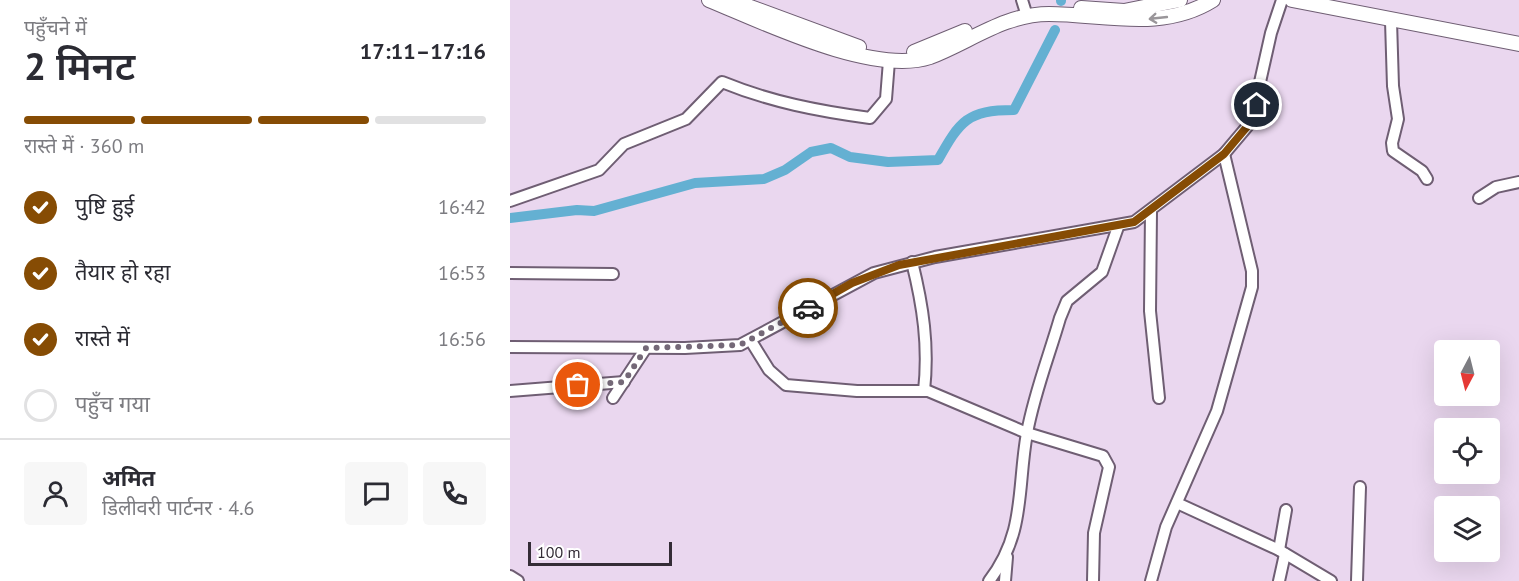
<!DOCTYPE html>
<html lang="hi">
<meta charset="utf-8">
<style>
:root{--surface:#fff;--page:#f7f7f7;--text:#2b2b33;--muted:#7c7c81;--line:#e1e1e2;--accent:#864c04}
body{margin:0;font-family:"PT Sans","Noto Sans Devanagari",sans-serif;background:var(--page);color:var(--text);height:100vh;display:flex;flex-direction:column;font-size:22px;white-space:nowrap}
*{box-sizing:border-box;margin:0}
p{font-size:20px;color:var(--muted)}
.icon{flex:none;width:33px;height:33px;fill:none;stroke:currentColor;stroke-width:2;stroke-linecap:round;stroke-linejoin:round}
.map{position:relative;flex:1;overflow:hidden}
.panel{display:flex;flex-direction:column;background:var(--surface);width:510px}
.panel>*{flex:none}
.needle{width:39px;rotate:187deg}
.tools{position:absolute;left:924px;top:340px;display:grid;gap:12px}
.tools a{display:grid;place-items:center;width:66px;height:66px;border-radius:6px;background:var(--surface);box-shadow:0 6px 24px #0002;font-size:30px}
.scale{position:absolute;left:18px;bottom:15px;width:144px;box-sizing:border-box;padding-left:6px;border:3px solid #342c36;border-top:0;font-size:16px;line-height:21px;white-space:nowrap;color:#342c36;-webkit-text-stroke:4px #fff;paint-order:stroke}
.pin{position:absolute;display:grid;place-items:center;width:51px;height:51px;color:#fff;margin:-26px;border:3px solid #fff;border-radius:50%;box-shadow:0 2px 6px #0007}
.courier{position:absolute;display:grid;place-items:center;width:60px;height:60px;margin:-30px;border:4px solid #864c04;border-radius:50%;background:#fff;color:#222;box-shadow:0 2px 8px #0007}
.summary em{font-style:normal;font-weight:600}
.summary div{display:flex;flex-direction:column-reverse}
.summary{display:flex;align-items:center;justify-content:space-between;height:102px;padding:0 24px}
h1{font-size:39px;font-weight:600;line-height:45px}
.bar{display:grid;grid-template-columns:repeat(4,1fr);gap:9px 6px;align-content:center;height:72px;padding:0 24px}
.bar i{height:8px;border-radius:4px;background:var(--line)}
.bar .current{background:var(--accent)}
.bar p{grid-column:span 4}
.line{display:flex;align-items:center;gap:15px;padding:0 24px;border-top:2px solid var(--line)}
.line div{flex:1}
.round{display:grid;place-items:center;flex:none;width:63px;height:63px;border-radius:6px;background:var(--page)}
ol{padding:0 24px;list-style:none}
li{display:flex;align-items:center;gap:18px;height:66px}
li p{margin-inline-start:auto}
li .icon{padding:6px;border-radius:50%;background:var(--accent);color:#fff;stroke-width:4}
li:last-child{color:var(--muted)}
li i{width:33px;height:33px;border:3px solid var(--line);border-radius:50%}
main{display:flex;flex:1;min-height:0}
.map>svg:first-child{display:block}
</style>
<main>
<section class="panel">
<div class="summary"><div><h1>2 मिनट</h1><p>पहुँचने में</p></div><em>17:11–17:16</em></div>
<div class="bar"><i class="current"></i><i class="current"></i><i class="current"></i><i></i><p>रास्ते में · 360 m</p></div>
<ol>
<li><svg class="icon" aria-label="check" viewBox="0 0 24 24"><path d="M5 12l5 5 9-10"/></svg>पुष्टि हुई<p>16:42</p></li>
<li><svg class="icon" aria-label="check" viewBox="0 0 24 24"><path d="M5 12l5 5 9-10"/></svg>तैयार हो रहा<p>16:53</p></li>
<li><svg class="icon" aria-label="check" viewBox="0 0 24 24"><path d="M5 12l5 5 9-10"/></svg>रास्ते में<p>16:56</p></li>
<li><i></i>पहुँच गया</li>
</ol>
<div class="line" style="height:108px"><a class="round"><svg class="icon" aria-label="person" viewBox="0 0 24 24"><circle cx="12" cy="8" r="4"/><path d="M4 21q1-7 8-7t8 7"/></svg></a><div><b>अमित</b><p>डिलीवरी पार्टनर · 4.6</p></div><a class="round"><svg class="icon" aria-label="chat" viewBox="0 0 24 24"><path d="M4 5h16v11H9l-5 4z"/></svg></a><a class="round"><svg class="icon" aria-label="phone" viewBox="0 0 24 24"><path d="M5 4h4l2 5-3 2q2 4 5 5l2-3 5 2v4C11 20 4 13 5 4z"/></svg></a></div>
</section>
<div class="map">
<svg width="1009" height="581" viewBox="0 0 1009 581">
<rect width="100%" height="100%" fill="#ead7ef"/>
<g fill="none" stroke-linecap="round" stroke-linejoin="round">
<g stroke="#64b0d2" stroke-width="10">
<path d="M551 1V0"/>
<path d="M0 218 67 210 84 211 185 183 254 179 275 170 301 152 321 148 340 157 378 162 428 160C450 121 457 110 504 110L545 30"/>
</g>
<g stroke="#6f5e73" stroke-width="14">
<g id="street">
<path d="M512 0 517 16"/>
<path d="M881 21 883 86 888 119 882 143 883 151 912 171 917 179"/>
<path d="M969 198 986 187 1009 182"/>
<path d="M0 201 89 170 114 144 176 119 212 82C261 102 308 111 360 118L376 99 379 61"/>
<path d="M641 212 640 311 649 398"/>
<path d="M402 262C413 306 419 346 414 391"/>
<path d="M0 273 103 274"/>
<path d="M241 341 259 370 276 385 347 391H418L517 433 593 456 599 467 584 533 583 581"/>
<path d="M0 347 175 348 230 345 364 273 425 257 624 222 714 154 741 122 761 33 772 0"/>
<path d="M0 391 114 382"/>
<path d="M103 398 136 348"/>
<path d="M667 503 769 550 821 581"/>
<path d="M769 550 776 510"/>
<path d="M0 576 8 581"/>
<path d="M479 581C516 533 507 488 517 433 524 394 539 356 550 318L557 301 592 272 608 227"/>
<path d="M495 581 497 557"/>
<path d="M641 581 656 527 707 411 742 287V271L714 154"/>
<path d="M769 581 775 554"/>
<path d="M847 581 850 487"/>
</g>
</g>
<g stroke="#6f5e73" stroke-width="16">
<g id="secondary">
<path d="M199 0C253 22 363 76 420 57 460 42 494 14 539 14 594 14 652 32 703 0"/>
<path d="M782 0 1009 44"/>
<path d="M224 1 349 47"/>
<path d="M571 8 614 11 670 0"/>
<path d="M404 52 455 31"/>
</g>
</g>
<use href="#street" stroke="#fff" stroke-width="10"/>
<use href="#secondary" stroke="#fff" stroke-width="14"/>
</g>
<defs><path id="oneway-shaft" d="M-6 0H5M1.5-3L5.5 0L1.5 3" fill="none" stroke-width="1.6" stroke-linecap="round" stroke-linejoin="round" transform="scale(1.5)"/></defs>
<use stroke="#9a969a" href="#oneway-shaft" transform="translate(648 18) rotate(174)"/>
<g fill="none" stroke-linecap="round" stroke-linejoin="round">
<path stroke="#746877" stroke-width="6" stroke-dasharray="0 10.8" d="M68 385 114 382 136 348 230 345 298 308"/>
<path stroke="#864c04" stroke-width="8" d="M298 308 342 283 389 265 624 222 714 154 741 122 747 105"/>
</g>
</svg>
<div class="tools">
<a><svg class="needle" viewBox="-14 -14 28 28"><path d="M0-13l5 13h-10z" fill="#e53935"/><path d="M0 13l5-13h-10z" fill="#7c7c81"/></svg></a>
<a><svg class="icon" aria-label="locate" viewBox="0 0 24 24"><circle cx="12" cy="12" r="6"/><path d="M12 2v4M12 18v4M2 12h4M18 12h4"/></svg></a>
<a><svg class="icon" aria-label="layers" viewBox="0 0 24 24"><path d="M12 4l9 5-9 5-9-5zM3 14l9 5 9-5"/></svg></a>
</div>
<div class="scale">100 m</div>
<div class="pin" style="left:68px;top:385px;background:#ea580c"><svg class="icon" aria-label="bag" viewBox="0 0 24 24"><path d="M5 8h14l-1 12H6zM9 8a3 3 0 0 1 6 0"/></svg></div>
<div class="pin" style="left:747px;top:105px;background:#1f2937"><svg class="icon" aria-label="home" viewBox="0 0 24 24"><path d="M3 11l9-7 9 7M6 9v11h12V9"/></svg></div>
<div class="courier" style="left:298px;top:308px"><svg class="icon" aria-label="car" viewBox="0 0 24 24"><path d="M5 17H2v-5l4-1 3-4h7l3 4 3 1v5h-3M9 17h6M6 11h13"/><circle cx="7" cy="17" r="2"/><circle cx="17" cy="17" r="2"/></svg></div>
</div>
</main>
